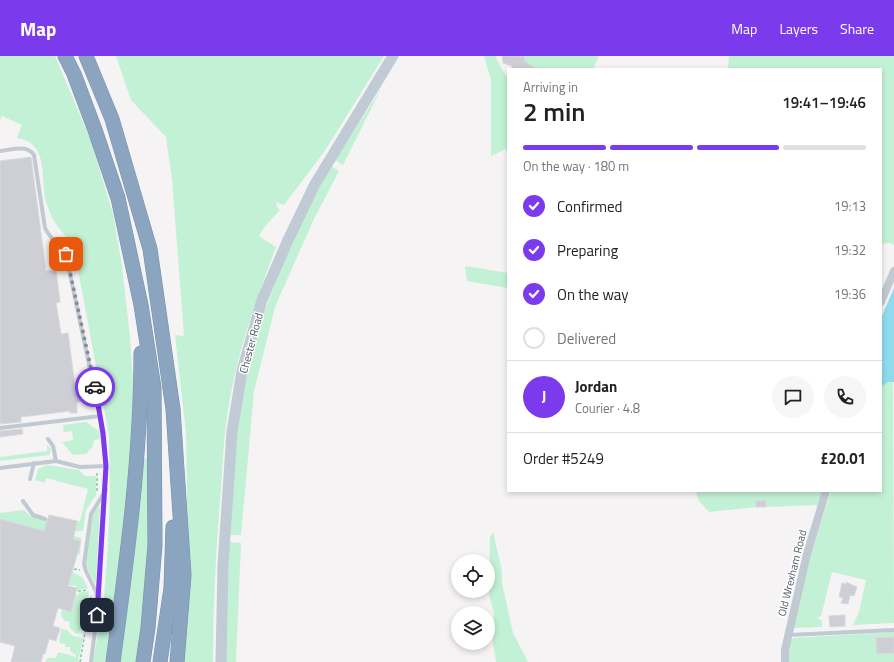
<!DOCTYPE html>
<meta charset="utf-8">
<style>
:root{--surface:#fff;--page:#f6f6f6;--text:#222;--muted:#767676;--line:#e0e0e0;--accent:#7c3aed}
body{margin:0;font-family:"Titillium Web",sans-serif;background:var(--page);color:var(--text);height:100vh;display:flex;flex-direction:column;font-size:15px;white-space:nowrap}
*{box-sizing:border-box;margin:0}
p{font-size:13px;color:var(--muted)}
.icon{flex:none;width:22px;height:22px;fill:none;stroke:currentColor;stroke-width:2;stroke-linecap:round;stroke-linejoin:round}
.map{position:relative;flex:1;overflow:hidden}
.panel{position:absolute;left:507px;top:12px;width:375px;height:424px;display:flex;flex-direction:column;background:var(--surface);border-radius:0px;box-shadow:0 2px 6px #0003}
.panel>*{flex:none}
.buttons{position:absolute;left:451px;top:498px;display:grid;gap:8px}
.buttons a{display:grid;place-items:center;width:44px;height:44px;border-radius:50%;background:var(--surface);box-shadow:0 2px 6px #0003;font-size:20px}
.pin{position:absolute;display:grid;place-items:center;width:34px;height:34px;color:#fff;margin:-17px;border-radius:8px;box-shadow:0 2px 6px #0006}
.courier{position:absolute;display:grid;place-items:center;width:40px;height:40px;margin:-20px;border:3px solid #7c3aed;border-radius:50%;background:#fff;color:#222;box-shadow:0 1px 5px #0007}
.overview em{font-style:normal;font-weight:600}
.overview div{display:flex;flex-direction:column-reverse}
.overview{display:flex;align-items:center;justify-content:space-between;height:68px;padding:0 16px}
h1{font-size:26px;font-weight:600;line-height:30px}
.bar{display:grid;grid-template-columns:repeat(4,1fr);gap:6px 4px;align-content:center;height:48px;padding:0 16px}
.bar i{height:5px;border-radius:3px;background:var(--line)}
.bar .current{background:var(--accent)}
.bar p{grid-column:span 4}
.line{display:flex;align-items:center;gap:10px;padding:0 16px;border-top:1px solid var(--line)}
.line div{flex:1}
.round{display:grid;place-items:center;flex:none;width:42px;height:42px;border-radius:21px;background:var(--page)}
ol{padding:0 16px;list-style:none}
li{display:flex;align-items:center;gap:12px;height:44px}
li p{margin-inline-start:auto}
li .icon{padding:4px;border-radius:50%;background:var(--accent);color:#fff;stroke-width:4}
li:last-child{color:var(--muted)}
li i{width:22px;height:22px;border:2px solid var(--line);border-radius:50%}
header{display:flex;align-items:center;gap:24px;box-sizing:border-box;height:56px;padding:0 20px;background:var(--accent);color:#fff}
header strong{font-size:19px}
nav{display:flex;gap:22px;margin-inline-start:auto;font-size:14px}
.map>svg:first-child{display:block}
</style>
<header>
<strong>Map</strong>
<nav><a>Map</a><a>Layers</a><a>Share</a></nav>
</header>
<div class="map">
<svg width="894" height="606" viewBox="0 0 894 606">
<rect width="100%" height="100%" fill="#f5f3f3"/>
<g fill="#c3f1d5">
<path d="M0 0H55L91 85 113 158 122 210 130 281 134 342 132 423 106 606H93L104 542 108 490 110 439 109 379 73 187C60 175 53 166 47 149 39 125 51 87 17 82L22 69 2 60 0 64Z"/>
<path d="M116 0H384L324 96 284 149 276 146 277 151 280 154C272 163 264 170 259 180L276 191C257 242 238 294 229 348 224 376 223 405 221 433 216 490 213 548 213 606H184L187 572 188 504 186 377 175 279 184 280 172 123 166 81 131 44Z"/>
<path d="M484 0H495L508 24V92L491 100V24Z"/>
<path d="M524 0H599L593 13H532L525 5Z"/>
<path d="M729 0H894V189L891 187 881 188V13H728Z"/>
<path d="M381 33 343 109 335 104Z"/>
<path d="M331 110 339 115 313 165 275 251 254 335 241 479H230C233 428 235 377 245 328 261 250 293 180 331 110Z"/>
<path d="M465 210 508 217V232L467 225Z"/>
<path d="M893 325 894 567 853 569 859 556 866 524 832 516 821 560 817 562 822 565V571L793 572 811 498 831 435H881V331L885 327Z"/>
<path d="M86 366 99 375 100 383 94 384 93 390 86 398 73 399 62 386 73 384 72 375 64 376 63 369Z"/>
<path d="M47 389 51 393 49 399 0 405V401L47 395Z"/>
<path d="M151 402 152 463 139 606H120L142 403Z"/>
<path d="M47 409 79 414 85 420H96V439L86 454 83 475H76L74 480 81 482 80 499 73 497 80 485 0 463V457L24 454 30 460 75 472 77 465H80L88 433 46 422 45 427 35 424 38 413Z"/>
<path d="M696 435H823L819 449 766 451 765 445H756V451L709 456 699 445Z"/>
<path d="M100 449 96 526 95 527 85 507 93 458Z"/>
<path d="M493 476 502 515V527L513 577 528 606H496L493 588 494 557 489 539 490 481Z"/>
<path d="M228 486 241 487 236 606H224Z"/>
<path d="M72 516 82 521 88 532 77 534V530L69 529Z"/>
<path d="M89 535 84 575 81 574 78 578 75 577 69 571 70 566C62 565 60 561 62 553L71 556 75 539H78V537Z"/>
<path d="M61 573 67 574 73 580 83 582 78 606H45L48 602H55L59 596 76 601V599L70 595V591H65V588L59 587Z"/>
<path d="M894 576V606H789V586L793 582Z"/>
</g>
<path fill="#90daee" d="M894 232V326H888L881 331V262Z"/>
<g fill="#cdcfd5" stroke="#d7d9de">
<path d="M502 0H524L525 5 536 13H512V10L503 7Z"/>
<path d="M31 101 46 215 56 214 60 246 56 247 61 278 68 277 76 338H79L80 346H77V357H70V355L21 361V366L0 368V105Z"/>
<path d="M22 373 23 378 0 381V375Z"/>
<path d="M766 444V451H756V445Z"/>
<path d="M49 459 77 465 73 483 81 485 68 530 77 532 71 556 58 552 53 570 60 572 56 585 49 583 45 598H43L41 606H11L15 590 0 586V463L44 475Z"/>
<path d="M846 526 857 531 854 540 850 539 848 548 841 547 843 542 839 541 842 527 846 528Z"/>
<path d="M845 559V570L830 571 829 560Z"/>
<path d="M894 581V597L877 598 876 582Z"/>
</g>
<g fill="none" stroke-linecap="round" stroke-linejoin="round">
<g stroke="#7690ad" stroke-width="15">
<g id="highway">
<path d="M65 0 74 18 95 74 118 142 141 249 154 332 155 489 148 572 143 606"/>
<path d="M86 0 112 63 150 193 173 353 184 519 177 606"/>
<path d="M113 606C127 503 141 401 141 297"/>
<path d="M160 606 171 532 173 471"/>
</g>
</g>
<g stroke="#7ad0a6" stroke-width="1.5" stroke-dasharray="3 2" stroke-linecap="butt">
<path d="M97 417V435"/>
<path d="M74 513 80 514"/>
<path d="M78 535 88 534"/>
<path d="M80 606 91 541"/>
</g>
<g stroke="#c1cad2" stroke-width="4">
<path d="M0 95C11 94 27 88 34 99L45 172C51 185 63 190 67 204L100 360 106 410 80 411 56 405 0 412"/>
<path d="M0 372 100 360"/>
<path d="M48 383 53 390 56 405"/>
<path d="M30 423 34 407"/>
<path d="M23 445 33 459 45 463"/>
<path d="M99 542 86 515 84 508 91 458 106 434"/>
<path d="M789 579 894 574"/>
<path d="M91 606 99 543 106 410"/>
</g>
<g stroke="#c1cad2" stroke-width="8">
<path d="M881 246 894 215"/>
<path d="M785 606V594L807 498 826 435"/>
</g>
<path stroke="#c1cbd6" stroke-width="11" d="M221 606 223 509 232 376 242 315 262 244 288 184 315 128 393 0"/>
<use href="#highway" stroke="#8ba5c1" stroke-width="14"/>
</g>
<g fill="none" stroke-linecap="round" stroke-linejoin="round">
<path stroke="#868d94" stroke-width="4" stroke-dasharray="0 7.2" d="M66 198 95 331"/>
<path stroke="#7c3aed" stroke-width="5" d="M95 331 103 377 106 410 97 559"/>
</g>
<g text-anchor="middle" stroke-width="3" stroke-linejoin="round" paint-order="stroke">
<g font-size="11" fill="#4a5661" stroke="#fff">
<text transform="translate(251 287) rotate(-75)" y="4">Chester Road</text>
<text transform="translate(792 517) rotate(-76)" y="4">Old Wrexham Road</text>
</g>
</g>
</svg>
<div class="buttons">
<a><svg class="icon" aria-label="locate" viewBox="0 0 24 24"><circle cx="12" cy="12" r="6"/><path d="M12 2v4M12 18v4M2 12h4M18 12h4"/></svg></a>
<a><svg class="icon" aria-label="layers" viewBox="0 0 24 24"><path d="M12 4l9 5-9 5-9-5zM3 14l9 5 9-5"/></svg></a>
</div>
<div class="pin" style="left:66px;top:198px;background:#ea580c"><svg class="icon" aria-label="bag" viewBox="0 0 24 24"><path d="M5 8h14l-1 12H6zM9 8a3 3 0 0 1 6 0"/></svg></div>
<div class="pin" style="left:97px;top:559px;background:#1f2937"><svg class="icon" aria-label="home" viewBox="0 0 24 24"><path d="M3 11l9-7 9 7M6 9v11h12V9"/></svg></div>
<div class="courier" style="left:95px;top:331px"><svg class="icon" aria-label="car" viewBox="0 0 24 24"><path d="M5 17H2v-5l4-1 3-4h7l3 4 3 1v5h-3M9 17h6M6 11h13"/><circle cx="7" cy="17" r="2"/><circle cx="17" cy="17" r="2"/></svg></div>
<section class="panel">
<div class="overview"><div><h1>2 min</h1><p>Arriving in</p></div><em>19:41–19:46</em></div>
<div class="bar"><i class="current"></i><i class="current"></i><i class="current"></i><i></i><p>On the way · 180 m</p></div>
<ol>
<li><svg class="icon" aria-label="check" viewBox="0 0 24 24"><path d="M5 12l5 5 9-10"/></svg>Confirmed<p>19:13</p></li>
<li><svg class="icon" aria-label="check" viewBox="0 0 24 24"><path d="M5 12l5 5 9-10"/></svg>Preparing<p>19:32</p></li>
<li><svg class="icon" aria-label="check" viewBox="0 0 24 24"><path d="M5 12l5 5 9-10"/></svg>On the way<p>19:36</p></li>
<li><i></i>Delivered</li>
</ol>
<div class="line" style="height:72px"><b class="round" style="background:var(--accent);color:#fff">J</b><div><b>Jordan</b><p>Courier · 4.8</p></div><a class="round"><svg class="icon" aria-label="chat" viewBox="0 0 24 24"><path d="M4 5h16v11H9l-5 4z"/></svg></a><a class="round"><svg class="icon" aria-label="phone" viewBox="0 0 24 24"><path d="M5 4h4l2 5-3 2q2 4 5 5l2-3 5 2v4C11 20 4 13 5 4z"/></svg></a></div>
<div class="line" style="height:52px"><div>Order #5249</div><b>£20.01</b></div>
</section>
</div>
